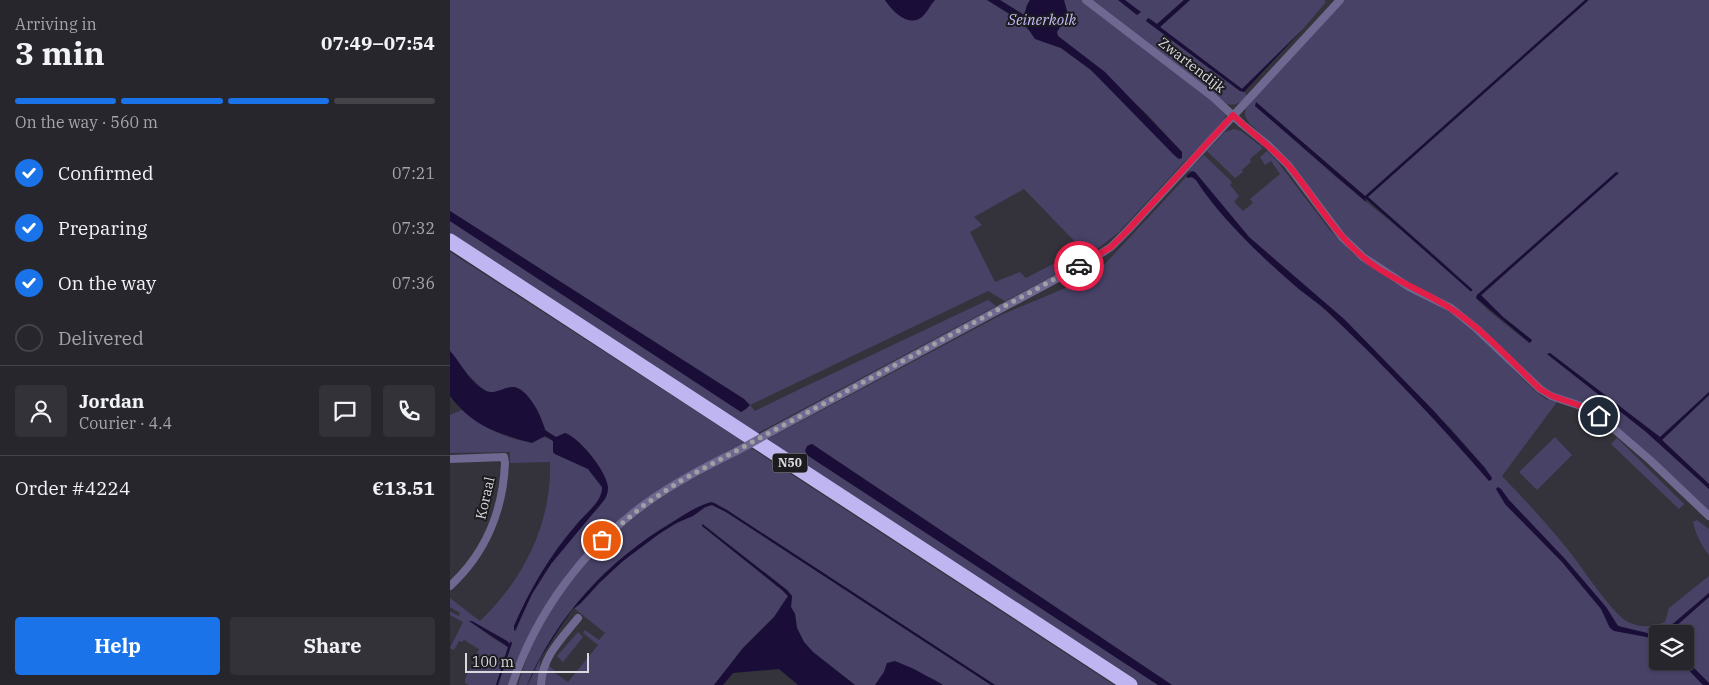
<!DOCTYPE html>
<meta charset="utf-8">
<style>
:root{--surface:#27262c;--page:#333238;--text:#f1f3f6;--muted:#a4a5a9;--line:#434348;--accent:#1a73e8}
body{margin:0;font-family:"IBM Plex Serif",serif;background:var(--page);color:var(--text);height:100vh;display:flex;flex-direction:column;font-size:19px;white-space:nowrap}
*{box-sizing:border-box;margin:0}
p{font-size:16px;color:var(--muted)}
.icon{flex:none;width:28px;height:28px;fill:none;stroke:currentColor;stroke-width:2;stroke-linecap:round;stroke-linejoin:round}
.map{position:relative;flex:1;overflow:hidden}
.drawer{display:flex;flex-direction:column;background:var(--surface);width:450px}
.drawer>*{flex:none}
.controls{position:absolute;left:1199px;top:625px;display:grid;gap:10px}
.controls a{display:grid;place-items:center;width:45px;height:45px;border-radius:5px;background:var(--surface);box-shadow:0 1px 4px #0004,0 0 0 1px var(--line);font-size:25px}
.scale{position:absolute;left:15px;bottom:12px;width:124px;box-sizing:border-box;padding-left:5px;border:2px solid #d9d9dd;border-top:0;font-size:14px;line-height:18px;white-space:nowrap;color:#d9d9dd;-webkit-text-stroke:4px #1c1b1f;paint-order:stroke}
.pin{position:absolute;display:grid;place-items:center;width:42px;height:42px;color:#fff;margin:-21px;border:2px solid #fff;border-radius:50%;box-shadow:0 1px 5px #0007}
.courier{position:absolute;display:grid;place-items:center;width:50px;height:50px;margin:-25px;border:4px solid #e11d48;border-radius:50%;background:#fff;color:#222;box-shadow:0 1px 6px #0007}
.head em{font-style:normal;font-weight:800}
.head div{display:flex;flex-direction:column-reverse}
.head{display:flex;align-items:center;justify-content:space-between;height:85px;padding:0 15px}
h1{font-size:32px;font-weight:800;line-height:38px}
.bar{display:grid;grid-template-columns:repeat(4,1fr);gap:8px 5px;align-content:center;height:60px;padding:0 15px}
.bar i{height:6px;border-radius:4px;background:var(--line)}
.bar .active{background:var(--accent)}
.bar p{grid-column:span 4}
.line{display:flex;align-items:center;gap:12px;padding:0 15px;border-top:1px solid var(--line)}
.line div{flex:1}
.round{display:grid;place-items:center;flex:none;width:52px;height:52px;border-radius:5px;background:var(--page)}
ol{padding:0 15px;list-style:none}
li{display:flex;align-items:center;gap:15px;height:55px}
li p{margin-inline-start:auto}
li .icon{padding:5px;border-radius:50%;background:var(--accent);color:#fff;stroke-width:4}
li:last-child{color:var(--muted)}
li i{width:28px;height:28px;border:2px solid var(--line);border-radius:50%}
.action{display:flex;gap:10px;margin-top:auto;padding:10px 15px}
.action a{flex:1;height:58px;border-radius:5px;background:var(--accent);color:#fff;font-size:20px;font-weight:800;line-height:58px;text-align:center}
.action a+a{background:var(--page);color:var(--text)}
main{display:flex;flex:1;min-height:0}
.map>svg:first-child{display:block}
</style>
<main>
<section class="drawer">
<div class="head"><div><h1>3 min</h1><p>Arriving in</p></div><em>07:49–07:54</em></div>
<div class="bar"><i class="active"></i><i class="active"></i><i class="active"></i><i></i><p>On the way · 560 m</p></div>
<ol>
<li><svg class="icon" aria-label="check" viewBox="0 0 24 24"><path d="M5 12l5 5 9-10"/></svg>Confirmed<p>07:21</p></li>
<li><svg class="icon" aria-label="check" viewBox="0 0 24 24"><path d="M5 12l5 5 9-10"/></svg>Preparing<p>07:32</p></li>
<li><svg class="icon" aria-label="check" viewBox="0 0 24 24"><path d="M5 12l5 5 9-10"/></svg>On the way<p>07:36</p></li>
<li><i></i>Delivered</li>
</ol>
<div class="line" style="height:90px"><a class="round"><svg class="icon" aria-label="person" viewBox="0 0 24 24"><circle cx="12" cy="8" r="4"/><path d="M4 21q1-7 8-7t8 7"/></svg></a><div><b>Jordan</b><p>Courier · 4.4</p></div><a class="round"><svg class="icon" aria-label="chat" viewBox="0 0 24 24"><path d="M4 5h16v11H9l-5 4z"/></svg></a><a class="round"><svg class="icon" aria-label="phone" viewBox="0 0 24 24"><path d="M5 4h4l2 5-3 2q2 4 5 5l2-3 5 2v4C11 20 4 13 5 4z"/></svg></a></div>
<div class="line" style="height:65px"><div>Order #4224</div><b>€13.51</b></div>
<div class="action"><a>Help</a><a>Share</a></div>
</section>
<div class="map">
<svg width="1259" height="685" viewBox="0 0 1259 685">
<rect width="100%" height="100%" fill="#34333b"/>
<g fill="#484267" fill-rule="evenodd">
<path d="M0 0H435C443 12 462 30 475 13 478 9 481 4 485 0H537L574 23 575 27 593 42 611 48 641 70 732 158V152L695 112 608 36 606 32 618 15 614 0H631L774 109 776 115 773 122 765 131 733 163 669 232 633 260 555 301 538 291 300 405 305 411 352 388 538 300 546 306 304 435 0 237V221L291 412 299 406 294 399 0 211ZM574 189 632 249 576 278 570 272 545 282 520 232 532 225 524 217Z"/>
<path d="M550 0H580L577 5 575 16Z"/>
<path d="M639 0H734L707 24 699 18 696 21 790 91H794L797 96C790 103 787 106 777 104Z"/>
<path d="M740 0H874L876 2 853 29 792 89 710 27Z"/>
<path d="M895 0H1135L915 196 806 103V106L887 178 1007 275 917 196 1137 0H1259V393L1211 438 1100 353 1097 354 1195 431 1259 489V513L1146 411 1104 395 1095 389 1043 340 913 254 894 235 839 161 799 123 795 116 796 106ZM1125 211 1031 296 1053 317 1082 340 1079 343 1039 311 1026 298 1027 295Z"/>
<path d="M784 129 791 131 813 148 800 159 801 162 792 170 793 172 785 178 757 151 775 132Z"/>
<path d="M817 151 827 161 879 229 903 254 945 283 998 311 1024 331 1085 391 1096 399 1107 402 1052 476C1075 500 1098 525 1119 551 1132 567 1162 614 1178 622 1190 628 1202 627 1215 622L1219 608 1259 576V593L1213 633H1197L1168 626 1156 607 1115 559 1059 500 1051 489 1055 504 1112 562 1154 612 1158 625 1207 639 1208 661H1230L1253 685H722L362 444 357 446V455L708 685H688L314 441 551 315 620 286 631 279 654 265 736 177H741L746 180C770 218 816 261 850 290 859 297 868 303 876 311 934 364 987 422 1039 480H1041L1042 478 1035 468 1003 431 894 319 799 237 745 172H741L739 170 754 155 782 182 780 185 789 196 784 202 793 211 803 203 800 199 830 174 821 161 815 165 810 157Z"/>
<path d="M0 252 294 442 217 485 123 567 96 605 84 625 66 662 58 685H48L62 643 60 642V645L57 641 20 621 41 637 57 646 58 649 46 685H19L15 683V679L29 649 14 640 12 642 9 641 4 650 0 648 13 622 0 615V612L9 616 10 613 0 607V598L30 621C73 580 102 524 100 462L60 463V452L0 453V415L12 410C27 424 53 437 73 441 86 443 90 432 103 441V452L105 454 138 469 152 487C153 501 135 514 127 524 100 555 80 589 64 626L66 631C77 593 104 559 128 529 137 518 153 507 157 493 163 477 130 439 116 433L106 437 97 433 87 409 72 390 64 387 44 392H38L32 388 16 373 0 351Z"/>
<path d="M1259 395V484L1212 440Z"/>
<path d="M1105 437 1122 455 1087 490 1069 472Z"/>
<path d="M1167 438 1234 504 1229 509 1161 444Z"/>
<path d="M301 448 664 685H545L265 503C247 505 232 516 217 526 154 564 107 618 77 685H68C91 603 147 540 217 494 244 477 273 463 301 448Z"/>
<path d="M262 505 276 512 541 685H493L484 679 437 663 434 672 425 685H405L363 652 354 642 347 628 345 614 341 607 342 596 337 590 253 524 252 526 332 590 338 596 324 617 293 648 264 685H94L97 667 99 666 105 671V673L118 682 148 645 133 633 135 630 149 640 155 633 124 608C136 599 146 586 157 576 182 551 211 530 242 516 249 513 254 507 262 505Z"/>
<path d="M1247 520 1259 529V555C1251 545 1246 535 1243 522Z"/>
<path d="M1259 597V683L1235 659V634H1217Z"/>
<path d="M128 632 133 637 113 662 107 656Z"/>
<path d="M90 659 89 685H78Z"/>
</g>
<g fill="#1a0e38">
<path d="M435 0H485C480 5 477 13 472 17 459 28 442 11 435 0Z"/>
<path d="M537 0H550L574 15 577 5 580 0H614L618 15 607 32 608 36 655 72 732 152V158L729 159 724 155 641 70 611 48 585 39 574 23Z"/>
<path d="M668 0H675L691 12 687 15Z"/>
<path d="M734 0H740L710 27 792 89 853 29 794 92 790 91 696 21 698 18 707 24Z"/>
<path d="M806 102 915 196 916 202 805 106Z"/>
<path d="M742 171 745 172 799 237 894 319 982 409 1035 468 1042 478 1041 480 1039 481C988 422 934 365 877 311 868 303 859 297 850 290 816 261 770 218 746 180L742 177 737 178V175Z"/>
<path d="M1166 172 1169 173 1031 295 1053 317 1082 340 1080 343 1026 298 1027 295Z"/>
<path d="M0 211 294 399 300 405 296 409 291 412 0 221Z"/>
<path d="M0 351C12 364 19 382 36 391 45 395 53 387 62 387 78 387 92 417 95 430L106 437 115 433C131 439 156 471 158 487 158 492 157 495 155 499L101 564 82 594 65 631 64 630V626C80 589 100 555 127 524 135 514 153 501 152 487L138 469 105 454 103 452V441L95 436 82 443C46 433 23 426 0 396Z"/>
<path d="M1100 353 1210 437 1259 392V395L1212 440 1259 484V489L1195 431 1097 354Z"/>
<path d="M362 444 722 685H708L357 455 355 451 357 446Z"/>
<path d="M1048 487 1051 489 1059 500 1115 559 1156 607 1168 626 1197 633H1212L1259 593V597L1217 634H1208L1207 639 1164 631 1160 628 1151 609 1112 562 1055 504 1046 489Z"/>
<path d="M262 502 277 510 545 685H541L276 512 262 505 255 507 243 516 226 523 209 534 173 561 149 583 131 603 122 610 111 626 91 657 77 685C107 616 157 561 221 523 234 515 248 505 262 502Z"/>
<path d="M252 524 337 590 342 596 341 607 345 614 347 628 354 642 363 652 405 685H348L329 669 283 673 273 685H264L293 648 324 617 338 596 332 590 252 526Z"/>
<path d="M19 621H22L57 641 60 644V641L62 643 48 685H46L58 647Z"/>
<path d="M1235 659 1259 683V685H1253L1230 661H1235Z"/>
<path d="M445 661 464 669 493 685H425L434 672 437 663Z"/>
</g>
<g fill="none" stroke-linecap="round" stroke-linejoin="round">
<path stroke="#1a0e38" stroke-width="2.5" d="M1021 290 916 197 1137 0"/>
<g stroke="#6f6991" stroke-width="8">
<path d="M636 0 763 97 792 124 818 145 838 165 892 237 913 257 959 287 1001 308 1027 329 1090 389 1101 396 1134 407 1149 416 1200 460 1259 516"/>
<path d="M325 430 636 263 661 247 678 230 890 0"/>
<path d="M0 459 54 457 55 463C53 511 35 554 0 586"/>
<path d="M62 685C86 613 133 549 195 504 224 483 255 467 287 451"/>
<path d="M91 685C92 657 111 639 128 618"/>
</g>
<path stroke="#bfb6f1" stroke-width="15" d="M0 241 680 685"/>
<path stroke="#6f6991" stroke-width="8" d="M287 451 325 430"/>
</g>
<g fill="none" stroke-linecap="round" stroke-linejoin="round">
<path stroke="#9f9fa4" stroke-width="5" stroke-dasharray="0 9" d="M152 540 194 505 232 480 629 266"/>
<path stroke="#e11d48" stroke-width="6" d="M629 266 661 247 678 230 783 115C801 133 822 147 839 166 864 196 882 231 913 257 939 279 972 290 1000 308 1034 330 1062 362 1090 389L1102 396 1134 407 1149 416"/>
</g>
<g text-anchor="middle" stroke-width="4" stroke-linejoin="round" paint-order="stroke">
<rect fill="#1c1b1f" stroke="#a0a0a4" stroke-width="1" x="322.5" y="453.5" width="35" height="19" rx="4"/>
<g font-size="12" font-weight="bold" fill="#d9d9dd">
<text x="340" y="467">N50</text>
</g>
<g font-size="14" fill="#d9d9dd" stroke="#1c1b1f">
<text transform="translate(742 65) rotate(38)" y="5">Zwartendijk</text>
<text transform="translate(35 498) rotate(-77)" y="5">Koraal</text>
</g>
<g font-size="15" font-style="italic" fill="#c4bbf8" stroke="#1c1b1f">
<text x="592" y="25">Seinerkolk</text>
</g>
</g>
</svg>
<div class="controls">
<a><svg class="icon" aria-label="layers" viewBox="0 0 24 24"><path d="M12 4l9 5-9 5-9-5zM3 14l9 5 9-5"/></svg></a>
</div>
<div class="scale">100 m</div>
<div class="pin" style="left:152px;top:540px;background:#ea580c"><svg class="icon" aria-label="bag" viewBox="0 0 24 24"><path d="M5 8h14l-1 12H6zM9 8a3 3 0 0 1 6 0"/></svg></div>
<div class="pin" style="left:1149px;top:416px;background:#1f2937"><svg class="icon" aria-label="home" viewBox="0 0 24 24"><path d="M3 11l9-7 9 7M6 9v11h12V9"/></svg></div>
<div class="courier" style="left:629px;top:266px"><svg class="icon" aria-label="car" viewBox="0 0 24 24"><path d="M5 17H2v-5l4-1 3-4h7l3 4 3 1v5h-3M9 17h6M6 11h13"/><circle cx="7" cy="17" r="2"/><circle cx="17" cy="17" r="2"/></svg></div>
</div>
</main>
